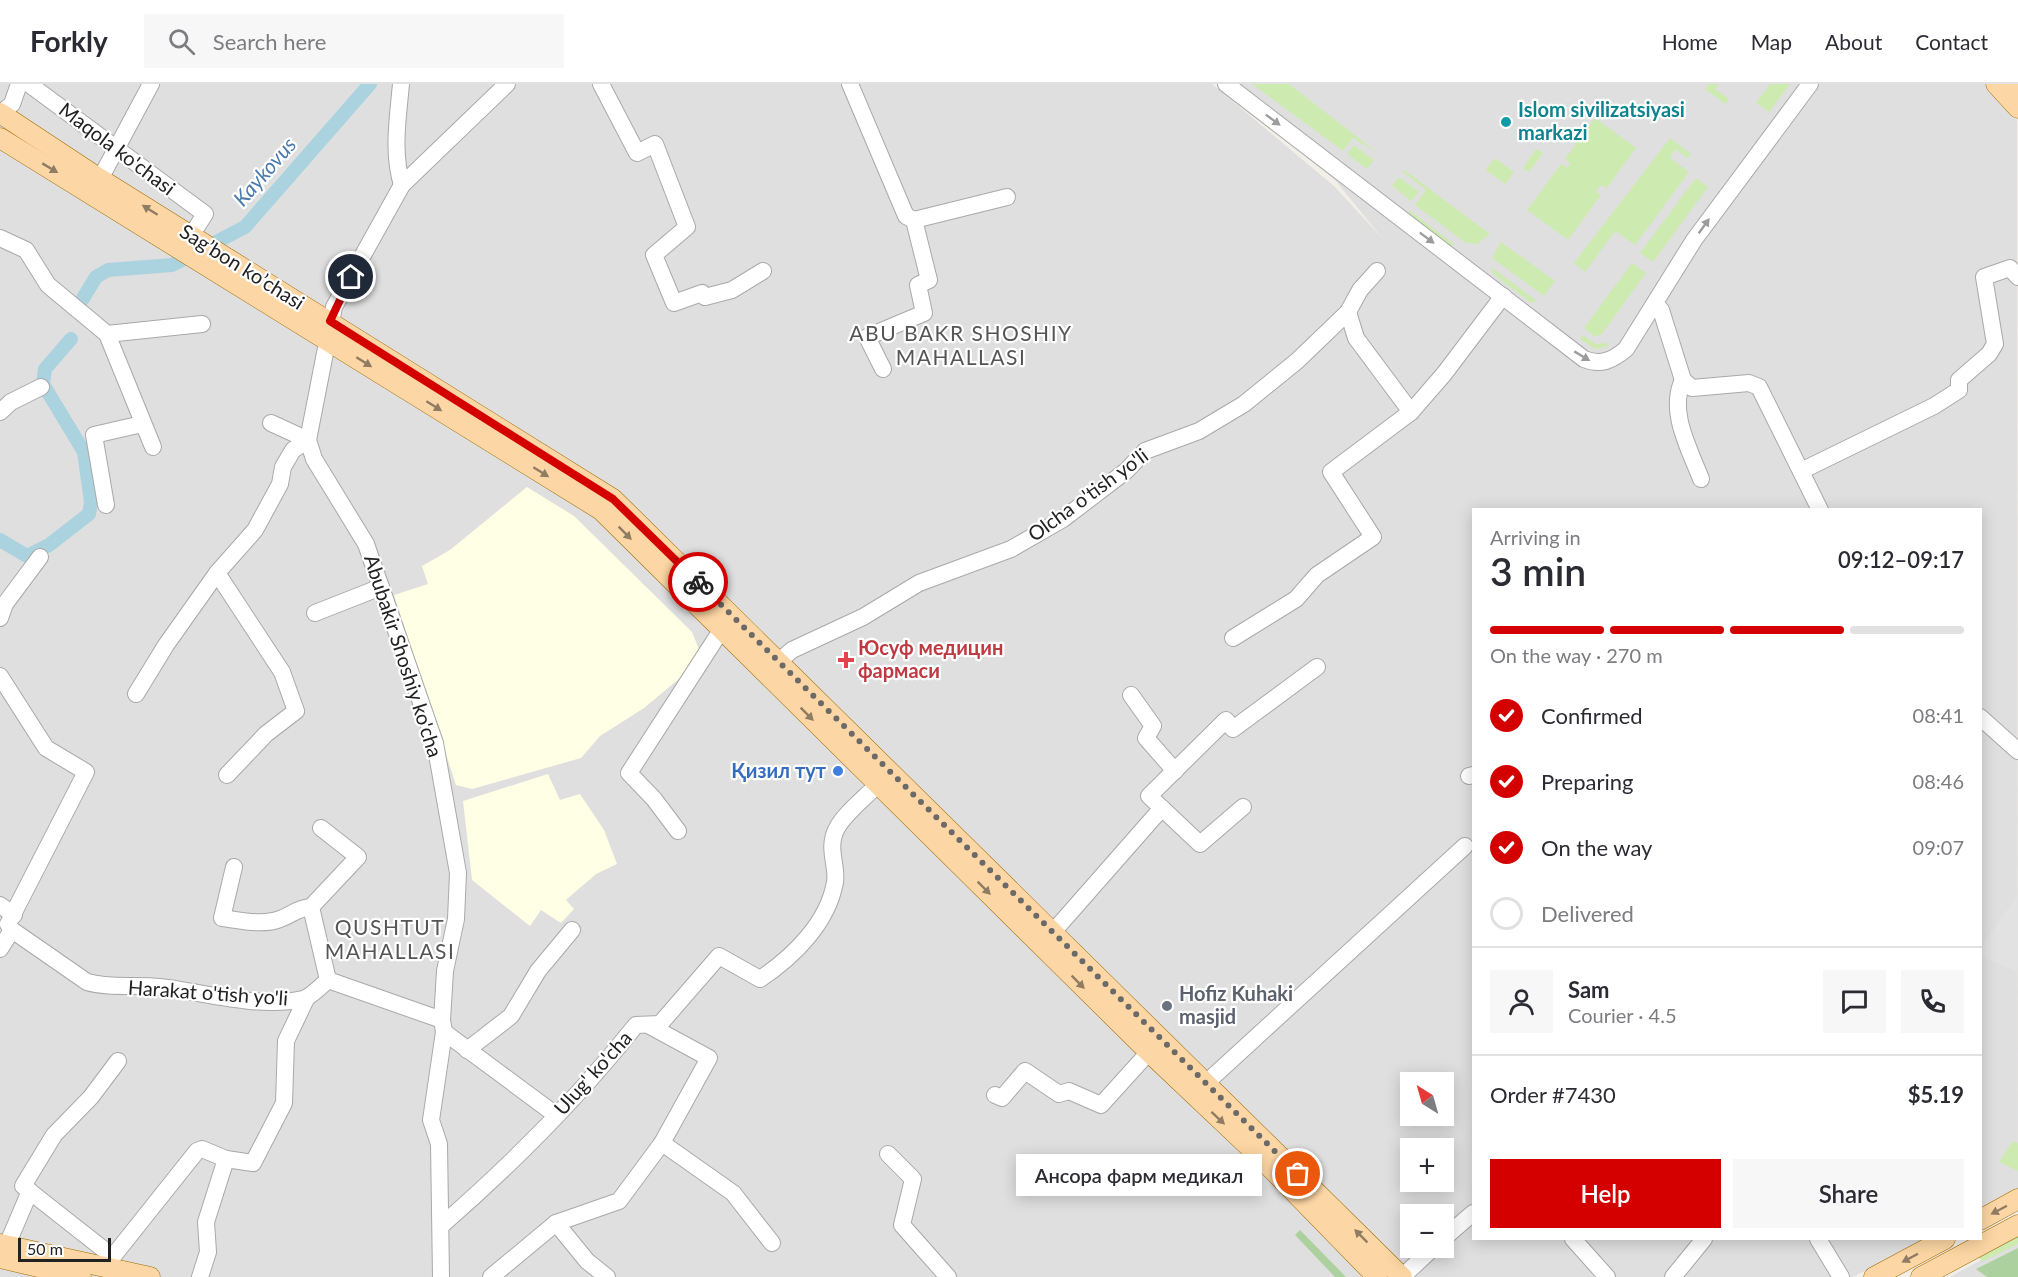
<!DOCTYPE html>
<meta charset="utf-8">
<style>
:root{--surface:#fff;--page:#f7f7f7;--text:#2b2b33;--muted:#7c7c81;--line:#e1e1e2;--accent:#d40000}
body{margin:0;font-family:Lato,sans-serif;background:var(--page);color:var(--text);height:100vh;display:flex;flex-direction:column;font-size:22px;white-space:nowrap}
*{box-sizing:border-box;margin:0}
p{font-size:20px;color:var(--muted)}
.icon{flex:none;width:33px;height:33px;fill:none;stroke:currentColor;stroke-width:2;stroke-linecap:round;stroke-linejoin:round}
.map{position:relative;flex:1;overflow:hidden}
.details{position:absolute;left:1472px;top:424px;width:510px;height:732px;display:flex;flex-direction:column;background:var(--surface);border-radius:0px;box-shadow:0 3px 15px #0003}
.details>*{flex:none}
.needle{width:39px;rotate:323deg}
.fabs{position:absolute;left:1400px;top:988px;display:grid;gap:12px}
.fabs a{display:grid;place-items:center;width:54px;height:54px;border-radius:0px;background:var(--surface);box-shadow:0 3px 15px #0003;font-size:30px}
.scale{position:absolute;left:18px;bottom:15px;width:93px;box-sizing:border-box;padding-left:6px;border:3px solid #222;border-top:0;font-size:16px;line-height:21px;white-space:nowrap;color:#222;-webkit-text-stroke:4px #fff;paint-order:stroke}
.pin{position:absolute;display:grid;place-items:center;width:51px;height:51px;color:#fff;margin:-26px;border:3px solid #fff;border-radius:50%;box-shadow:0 2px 6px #0007}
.courier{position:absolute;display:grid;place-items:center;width:60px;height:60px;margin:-30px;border:4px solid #d40000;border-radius:50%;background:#fff;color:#222;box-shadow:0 2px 8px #0007}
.bubble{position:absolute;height:42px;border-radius:0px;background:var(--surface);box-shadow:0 3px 15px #0003;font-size:20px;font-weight:600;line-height:42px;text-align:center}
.overview em{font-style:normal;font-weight:600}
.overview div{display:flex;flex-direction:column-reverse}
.overview{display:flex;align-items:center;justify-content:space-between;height:102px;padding:0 18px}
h1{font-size:39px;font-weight:600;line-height:45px}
.bar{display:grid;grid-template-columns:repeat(4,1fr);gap:9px 6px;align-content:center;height:72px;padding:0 18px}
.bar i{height:8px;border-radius:4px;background:var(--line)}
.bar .on{background:var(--accent)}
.bar p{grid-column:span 4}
.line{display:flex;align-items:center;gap:15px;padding:0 18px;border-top:2px solid var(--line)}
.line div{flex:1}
.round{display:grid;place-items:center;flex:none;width:63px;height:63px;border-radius:0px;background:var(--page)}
ol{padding:0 18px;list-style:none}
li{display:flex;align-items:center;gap:18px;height:66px}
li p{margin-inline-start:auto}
li .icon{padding:6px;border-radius:50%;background:var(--accent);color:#fff;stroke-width:4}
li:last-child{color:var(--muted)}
li i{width:33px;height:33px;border:3px solid var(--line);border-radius:50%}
.cta{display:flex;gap:12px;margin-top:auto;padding:12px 18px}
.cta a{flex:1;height:69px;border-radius:0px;background:var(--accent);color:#fff;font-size:24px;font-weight:600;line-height:69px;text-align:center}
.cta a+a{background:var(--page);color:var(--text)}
header{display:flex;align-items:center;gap:36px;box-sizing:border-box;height:84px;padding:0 30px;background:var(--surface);border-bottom:2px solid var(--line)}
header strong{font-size:28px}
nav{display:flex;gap:33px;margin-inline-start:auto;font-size:21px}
.search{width:420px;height:54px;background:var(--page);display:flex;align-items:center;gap:15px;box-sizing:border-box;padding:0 21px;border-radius:0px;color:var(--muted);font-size:22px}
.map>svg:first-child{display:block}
</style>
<header>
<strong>Forkly</strong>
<div class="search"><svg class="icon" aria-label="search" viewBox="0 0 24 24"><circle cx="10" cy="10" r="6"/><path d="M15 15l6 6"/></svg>Search here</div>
<nav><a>Home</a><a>Map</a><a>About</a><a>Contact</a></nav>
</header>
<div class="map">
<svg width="2018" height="1193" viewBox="0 0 2018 1193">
<rect width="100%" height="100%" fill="#f2efe9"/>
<g fill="#e0dfdf" fill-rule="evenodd">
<path d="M0 0H1212L1334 102 1383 155 1335 96 1217 0H2017L2018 1106 1980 1126V426H1473V1155H1925L1853 1193H1416L1207 1000 601 426 1369 1193H0ZM1410 999H1443V1032H1410ZM1410 1065H1443V1098H1410ZM1410 1131H1443V1164H1410Z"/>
<path d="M2018 1159V1193H1950L1997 1167Z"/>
</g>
<g fill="#ffffe5">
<path d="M527 403 574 432 692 548 701 570 680 594 644 624 600 652 581 674 472 705 456 701 394 511 428 500 422 482 450 466Z"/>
<path d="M548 690 560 716 580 710 604 746 617 780 596 790 566 816 574 825 561 839 541 826 530 842 472 796 463 717Z"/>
</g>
<g fill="#cdebb0">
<path d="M1252 0H1289L1378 69 1353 54 1343 67Z"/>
<path d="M1709 0H1719L1715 5 1729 15 1725 20 1705 5Z"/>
<path d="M1770 0H1790L1769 28 1756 19Z"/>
<path d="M1595 34 1636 64 1606 105 1601 101 1596 107 1601 111 1568 156 1527 126 1561 80 1567 84 1570 79 1565 75Z"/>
<path d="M1670 54 1691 70 1688 74 1675 65 1670 74 1689 88 1635 161 1615 147 1585 188 1574 179Z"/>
<path d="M1354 61 1374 76 1367 85 1347 70Z"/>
<path d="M1536 65 1543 69 1529 88 1523 84Z"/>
<path d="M1495 74 1514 88 1505 100 1486 86Z"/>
<path d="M1404 86 1490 150 1477 160 1466 159 1415 121 1426 106 1403 88Z"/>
<path d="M1399 93 1419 108 1411 117 1392 102Z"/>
<path d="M1696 94 1708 103 1653 178 1640 169Z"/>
<path d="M1409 126 1455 161 1449 162 1410 133Z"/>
<path d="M1501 158 1555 197 1544 212 1492 174Z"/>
<path d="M1632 179 1646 189 1601 251 1594 252 1584 244Z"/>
<path d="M1491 183 1537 217 1531 219 1492 189Z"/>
<path d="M1583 251 1596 260 1607 259 1609 262 1595 265 1580 255Z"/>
<path d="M2013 1057 2018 1059V1087L1999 1078Z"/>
<path d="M2018 1152V1160L1982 1178 1978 1172Z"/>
</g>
<g fill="#add19e">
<path d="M1300 1146 1346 1193H1335L1295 1151Z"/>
<path d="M2018 1164V1193H1987L1976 1185Z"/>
</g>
<path fill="#e2e2e2" d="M2018 813V888L1980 872V865L2015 814Z"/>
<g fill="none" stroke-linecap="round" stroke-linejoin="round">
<g stroke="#aad3df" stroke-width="14">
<path d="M82 216 96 193 108 186 172 181 245 143 370 0"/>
<path d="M0 456 27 472 49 461 89 430 91 418 84 368 43 300 45 285 71 255"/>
</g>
<g stroke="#a9a9a9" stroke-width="18">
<g id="minor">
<path d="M29 0 205 130 191 152"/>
<path d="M401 0C398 33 392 69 402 101"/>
<path d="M601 0 637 69 655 60 687 143 654 171 674 219 702 209 705 213 732 206 763 187"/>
<path d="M850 0 906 132 914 136 929 196 918 201 924 229 867 253 883 285"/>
<path d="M1226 0 1584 275C1601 282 1613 276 1626 265L1694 156 1810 0"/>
<path d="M0 30 12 20 19 0"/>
<path d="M100 95 151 0"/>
<path d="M914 136 1007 113"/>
<path d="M0 154 26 166 48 201 107 250 202 240"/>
<path d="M1655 220 1661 226 1683 296 1692 304 1749 299 1759 303 1820 426"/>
<path d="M1348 228 1356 254 1411 328"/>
<path d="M107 250 153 363"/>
<path d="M1683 296C1668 327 1689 364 1701 395"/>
<path d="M0 328 11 318 41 303"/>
<path d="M271 339 308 356"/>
<path d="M308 356 314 375 366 460 435 659 458 789 456 835 445 887 442 936 444 948 431 1036 439 1060 441 1193"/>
<path d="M1801 387 1934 322 1959 306V296L1989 270 1995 260 1984 193 2010 184 2018 193"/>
<path d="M106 421 94 351 142 340"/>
<path d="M217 489 282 588 296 627 266 650 227 691"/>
<path d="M315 529 381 503"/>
<path d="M0 534 5 520 40 473"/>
<path d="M1233 554 1296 515 1317 491 1373 453 1331 388 1411 328 1444 290 1503 212"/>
<path d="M770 585 792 566 863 533 919 499 1011 465 1063 435 1126 387 1145 367 1199 347 1244 320 1297 277 1348 228 1360 206 1377 187"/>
<path d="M0 592 46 664 86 688 8 840 12 846 87 898C111 905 136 900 160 903 204 908 259 925 303 915 311 913 321 902 328 896L442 936"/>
<path d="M136 610 166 561 217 489 255 446 280 400 283 383 293 366 308 356 334 223 402 101 507 0"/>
<path d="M1131 611 1153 642 1146 654 1175 687"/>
<path d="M1980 633 2018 667"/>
<path d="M1469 692 1473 691"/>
<path d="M1243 723 1200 760 1149 712 1226 636 1233 645 1317 583"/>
<path d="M321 744 358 773 311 823 328 896"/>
<path d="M678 747 654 715 629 689 722 545"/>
<path d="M234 783 222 834C239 836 262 842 280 835 292 831 297 824 311 823"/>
<path d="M0 821 14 831"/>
<path d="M1053 848 1162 724"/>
<path d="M0 865 12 846"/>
<path d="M444 948 556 1031"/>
<path d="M467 966 511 932 538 887 572 846"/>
<path d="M1206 999 1465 762"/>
<path d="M995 1011 1002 1014 1025 987 1059 1010 1069 1007 1101 1021 1149 968"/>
<path d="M662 1059 733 1109 772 1159"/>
<path d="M888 1070 913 1095 902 1141 948 1193"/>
<path d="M556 1139 587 1177 607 1193"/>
<path d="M442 1141C512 1080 578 1014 636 941L660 940 719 872 760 895C793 873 828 839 835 798 838 782 826 764 837 744 844 730 867 712 878 700"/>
<path d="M1443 1155 1473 1129"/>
<path d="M1573 1155 1607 1193"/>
<path d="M1818 1155 1841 1193"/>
<path d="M7 1161 30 1107"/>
<path d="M112 1172 23 1102 54 1051 91 1013 118 977"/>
<path d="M107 1180 197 1067 202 1065 226 1075"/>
<path d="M200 1193 208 1168 206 1138 226 1075 253 1079 284 1019 286 957 306 915"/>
<path d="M491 1193 556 1139 619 1117 662 1059 709 974 650 942"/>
<path d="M1402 1193 1433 1164"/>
<path d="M1673 1193 1704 1155"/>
</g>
</g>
<g stroke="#a06b00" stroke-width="21">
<g id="major">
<path d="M1996 0 2018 24"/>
<path d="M2017 0 2018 2"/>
<path d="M0 29 100 95 613 415 1402 1193"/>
<path d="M0 54 601 426 1149 968 1263 1076 1377 1193"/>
<path d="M1980 1136 2018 1115"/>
<path d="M0 1160 150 1193"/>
<path d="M0 1174 81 1193"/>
<path d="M1874 1193 1945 1155"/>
<path d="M1921 1193 2018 1141"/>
</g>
</g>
<use href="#minor" stroke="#fff" stroke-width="16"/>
<use href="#major" stroke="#fcd6a4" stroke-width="20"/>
</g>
<defs><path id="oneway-solid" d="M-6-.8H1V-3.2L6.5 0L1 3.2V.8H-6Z" transform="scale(1.5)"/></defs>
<g fill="#9c9c9c">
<use href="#oneway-solid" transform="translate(1273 36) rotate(37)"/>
<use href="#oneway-solid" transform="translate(1704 142) rotate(-54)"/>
<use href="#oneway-solid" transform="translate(1427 154) rotate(37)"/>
<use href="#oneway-solid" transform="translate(1582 272) rotate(31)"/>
</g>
<g fill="#8f7c63">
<use href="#oneway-solid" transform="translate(50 84) rotate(31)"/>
<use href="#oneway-solid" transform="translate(150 126) rotate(-148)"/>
<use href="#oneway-solid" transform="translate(364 278) rotate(32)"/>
<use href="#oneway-solid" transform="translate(434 322) rotate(32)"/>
<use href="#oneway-solid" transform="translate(541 388) rotate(32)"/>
<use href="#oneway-solid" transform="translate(625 449) rotate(45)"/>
<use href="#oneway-solid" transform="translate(807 630) rotate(45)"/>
<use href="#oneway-solid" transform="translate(984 804) rotate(45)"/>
<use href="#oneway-solid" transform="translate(1078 898) rotate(45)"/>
<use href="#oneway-solid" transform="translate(1218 1034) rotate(43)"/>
<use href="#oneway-solid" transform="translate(1999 1126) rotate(152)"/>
<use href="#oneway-solid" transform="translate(1361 1152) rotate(-135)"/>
<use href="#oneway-solid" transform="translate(1910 1174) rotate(152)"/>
</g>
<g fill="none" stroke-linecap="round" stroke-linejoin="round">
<path stroke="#6b6a68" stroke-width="6" stroke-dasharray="0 10.8" d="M698 498 1298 1090"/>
<path stroke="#d40000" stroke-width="8" d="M351 193 330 237 613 415 698 498"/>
</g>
<circle fill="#0f9aa8" stroke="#fff" stroke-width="2" cx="1506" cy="38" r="6"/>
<path fill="#e0444e" stroke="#fff" stroke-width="2" d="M843 567h6v6h6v6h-6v6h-6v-6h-6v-6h6z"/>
<circle fill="#3f7fe0" stroke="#fff" stroke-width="2" cx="838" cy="687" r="6"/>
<circle fill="#6b7280" stroke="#fff" stroke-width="2" cx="1167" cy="922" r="6"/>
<g text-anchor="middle" stroke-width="4.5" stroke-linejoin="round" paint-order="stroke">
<g font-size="20" font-weight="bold" fill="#0d838f" stroke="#fff" text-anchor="start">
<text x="1518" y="33">Islom sivilizatsiyasi<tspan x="1518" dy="23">markazi</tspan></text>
</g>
<g font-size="20" fill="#222" stroke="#fff">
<text transform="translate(117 65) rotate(37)" y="7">Maqola ko'chasi</text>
<text transform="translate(242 183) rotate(32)" y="7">Sag’bon ko’chasi</text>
<text transform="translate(1088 411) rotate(-36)" y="7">Olcha o'tish yo'li</text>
<text transform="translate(403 572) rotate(72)" y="7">Abubakir Shoshiy ko'cha</text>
<text transform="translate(208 909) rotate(4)" y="7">Harakat o'tish yo'li</text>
<text transform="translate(593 989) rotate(-48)" y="7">Ulug' ko'cha</text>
</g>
<g font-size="20" font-weight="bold" fill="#be3a42" stroke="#fff" text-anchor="start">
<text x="858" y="571">Юсуф медицин<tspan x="858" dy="23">фармаси</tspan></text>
</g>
<g font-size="20" font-weight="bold" fill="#366cbe" stroke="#fff" text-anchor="end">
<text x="826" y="694">Қизил тут</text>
</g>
<g font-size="20" font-weight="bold" fill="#5b616d" stroke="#fff" text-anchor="start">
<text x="1179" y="917">Hofiz Kuhaki<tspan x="1179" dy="23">masjid</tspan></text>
</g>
<g font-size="21" font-style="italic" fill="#4a7aab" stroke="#fff">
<text transform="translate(265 88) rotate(-49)" y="7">Kaykovus</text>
</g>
<g font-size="21" letter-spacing="1.5" fill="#555" stroke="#fff">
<text x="961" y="257">ABU BAKR SHOSHIY<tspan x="961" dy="24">MAHALLASI</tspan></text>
<text x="390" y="851">QUSHTUT<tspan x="390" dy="24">MAHALLASI</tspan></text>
</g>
</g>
</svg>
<div class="fabs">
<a><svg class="needle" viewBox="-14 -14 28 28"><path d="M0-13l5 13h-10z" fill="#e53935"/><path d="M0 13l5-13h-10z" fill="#7c7c81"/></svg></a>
<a>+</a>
<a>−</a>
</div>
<div class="scale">50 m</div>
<div class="pin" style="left:1298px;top:1090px;background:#ea580c"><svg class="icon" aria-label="bag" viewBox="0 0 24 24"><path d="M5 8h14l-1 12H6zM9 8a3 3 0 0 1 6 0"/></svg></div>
<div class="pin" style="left:351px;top:193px;background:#1f2937"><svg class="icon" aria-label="home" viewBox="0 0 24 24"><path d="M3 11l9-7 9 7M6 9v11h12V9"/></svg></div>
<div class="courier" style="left:698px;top:498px"><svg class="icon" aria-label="bike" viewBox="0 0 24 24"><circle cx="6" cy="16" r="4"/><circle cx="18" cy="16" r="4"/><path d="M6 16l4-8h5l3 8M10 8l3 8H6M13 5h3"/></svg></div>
<div class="bubble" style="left:1016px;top:1070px;width:246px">Ансора фарм медикал</div>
<section class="details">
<div class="overview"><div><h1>3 min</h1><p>Arriving in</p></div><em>09:12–09:17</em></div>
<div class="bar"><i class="on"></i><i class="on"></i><i class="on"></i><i></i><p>On the way · 270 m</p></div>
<ol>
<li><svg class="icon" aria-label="check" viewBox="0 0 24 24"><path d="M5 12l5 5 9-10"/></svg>Confirmed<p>08:41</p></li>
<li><svg class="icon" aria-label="check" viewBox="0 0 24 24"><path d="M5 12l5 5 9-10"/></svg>Preparing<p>08:46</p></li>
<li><svg class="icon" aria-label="check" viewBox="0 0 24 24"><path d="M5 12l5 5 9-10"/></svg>On the way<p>09:07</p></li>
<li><i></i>Delivered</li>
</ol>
<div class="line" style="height:108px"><a class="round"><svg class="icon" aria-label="person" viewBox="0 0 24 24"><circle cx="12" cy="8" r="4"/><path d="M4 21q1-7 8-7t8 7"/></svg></a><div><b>Sam</b><p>Courier · 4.5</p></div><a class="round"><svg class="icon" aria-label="chat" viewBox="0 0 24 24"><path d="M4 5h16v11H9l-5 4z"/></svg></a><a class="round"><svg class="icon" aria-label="phone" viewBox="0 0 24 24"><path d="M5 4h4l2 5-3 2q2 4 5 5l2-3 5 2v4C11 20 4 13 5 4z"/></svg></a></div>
<div class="line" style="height:78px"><div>Order #7430</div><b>$5.19</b></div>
<div class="cta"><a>Help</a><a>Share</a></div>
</section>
</div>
